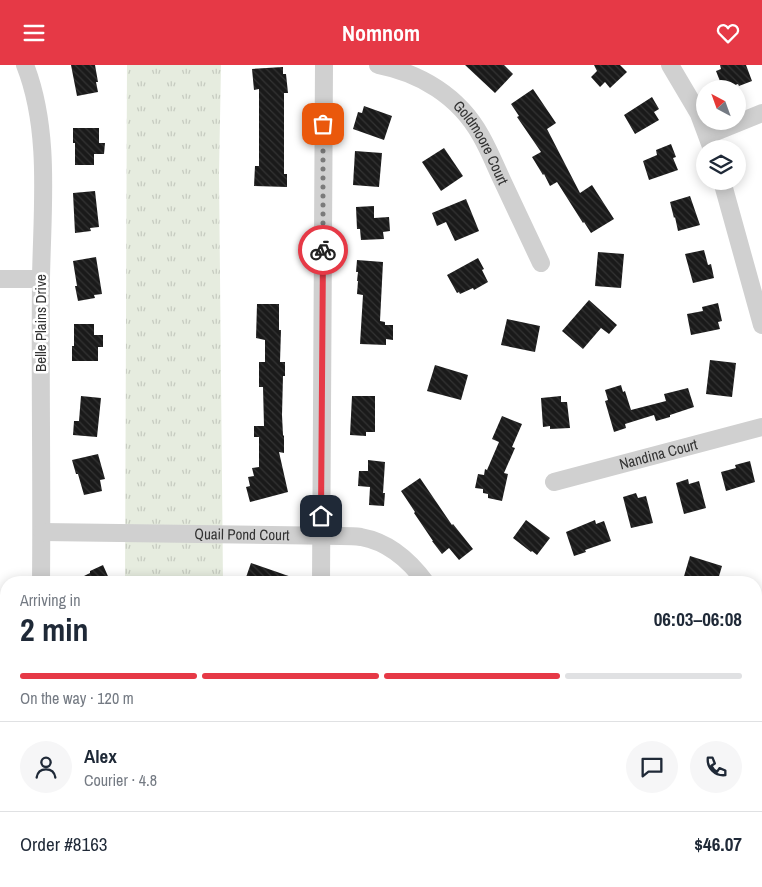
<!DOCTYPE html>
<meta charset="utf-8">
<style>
:root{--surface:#fff;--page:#f6f6f7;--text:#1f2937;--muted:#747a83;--line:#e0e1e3;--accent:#e63946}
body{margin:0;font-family:"Archivo Narrow",sans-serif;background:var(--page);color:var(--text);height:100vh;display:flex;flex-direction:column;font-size:19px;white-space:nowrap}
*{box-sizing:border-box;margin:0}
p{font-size:16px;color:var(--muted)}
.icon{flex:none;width:28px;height:28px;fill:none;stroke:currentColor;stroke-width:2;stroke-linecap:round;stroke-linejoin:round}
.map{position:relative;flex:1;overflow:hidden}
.side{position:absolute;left:0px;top:511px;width:762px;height:311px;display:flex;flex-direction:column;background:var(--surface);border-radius:20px 20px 0 0;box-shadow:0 2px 12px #0003}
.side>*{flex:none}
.needle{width:32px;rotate:319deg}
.tools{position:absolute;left:696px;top:15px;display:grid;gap:10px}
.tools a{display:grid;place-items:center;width:50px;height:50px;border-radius:50%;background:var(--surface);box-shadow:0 2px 12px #0003;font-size:25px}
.pin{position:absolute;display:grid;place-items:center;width:42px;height:42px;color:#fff;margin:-21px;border-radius:10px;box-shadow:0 2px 8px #0006}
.courier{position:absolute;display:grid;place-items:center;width:50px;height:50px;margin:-25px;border:4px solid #e63946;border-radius:50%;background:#fff;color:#222;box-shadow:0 1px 6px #0007}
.overview em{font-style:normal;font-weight:700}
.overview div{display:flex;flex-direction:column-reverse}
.overview{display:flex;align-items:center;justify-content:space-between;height:85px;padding:0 20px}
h1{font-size:32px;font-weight:700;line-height:38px}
.bar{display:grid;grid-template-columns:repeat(4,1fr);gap:8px 5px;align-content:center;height:60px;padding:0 20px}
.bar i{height:6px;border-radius:4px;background:var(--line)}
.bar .on{background:var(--accent)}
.bar p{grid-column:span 4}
.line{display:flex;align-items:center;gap:12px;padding:0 20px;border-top:1px solid var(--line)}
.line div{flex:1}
.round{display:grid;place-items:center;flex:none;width:52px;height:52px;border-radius:26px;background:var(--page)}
header{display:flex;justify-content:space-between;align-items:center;height:65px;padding:0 20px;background:var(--accent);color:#fff;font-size:22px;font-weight:700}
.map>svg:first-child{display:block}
</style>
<header><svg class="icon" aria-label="menu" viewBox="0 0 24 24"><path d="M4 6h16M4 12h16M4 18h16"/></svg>Nomnom<svg class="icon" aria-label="heart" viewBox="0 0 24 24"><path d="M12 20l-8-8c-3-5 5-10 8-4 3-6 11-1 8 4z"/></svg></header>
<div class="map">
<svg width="762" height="822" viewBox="0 0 762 822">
<defs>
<pattern id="grass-tufts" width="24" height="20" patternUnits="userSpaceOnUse" patternTransform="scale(1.25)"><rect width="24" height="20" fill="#e6ecdf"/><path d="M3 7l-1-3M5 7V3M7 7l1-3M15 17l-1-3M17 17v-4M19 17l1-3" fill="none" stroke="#c6cbc0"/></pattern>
<pattern id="building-back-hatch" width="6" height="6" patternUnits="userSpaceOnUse" patternTransform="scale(1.25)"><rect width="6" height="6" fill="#1a1a1a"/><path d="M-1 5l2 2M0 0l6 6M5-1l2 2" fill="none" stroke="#333"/></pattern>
</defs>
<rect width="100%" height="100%" fill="#fff"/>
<g fill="url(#grass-tufts)">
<path d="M127 0H221L219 109 223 517H125Z"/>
<rect x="123" y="816" width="102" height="6"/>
</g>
<g fill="url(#building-back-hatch)">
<path d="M71 0H95L98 17H96L98 27 77 31Z"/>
<path d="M465 0H504L513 9 495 28Z"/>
<path d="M594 0H620L627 7 610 23 605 17 600 22 591 12 597 6Z"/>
<path d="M720 0H746L752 16 739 21 738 19 723 24 716 6 721 4Z"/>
<path d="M283 2V9H286L288 28H284V109H287V122L254 121 255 101H259V24L254 25 252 4Z"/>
<path d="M533 24 556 58 547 64 580 128 592 120 614 154 591 168 584 157 583 158 557 117 550 121 544 109 543 110 532 92 541 87 517 52 519 51 511 39Z"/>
<path d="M652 32 659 44 654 47 659 55 635 69 624 50Z"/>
<path d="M364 41 392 51 384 75 353 64 358 47 362 48Z"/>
<path d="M73 63H99V78H105L104 89H94V100H75V78H73Z"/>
<path d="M671 79 676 92 673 93 678 105 649 115 643 96 657 90 656 85Z"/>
<path d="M444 83 463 111 441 126 422 97Z"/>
<path d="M355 86 382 88 379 122 353 120Z"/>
<path d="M95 126 99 162 90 163 91 166 75 168 73 128Z"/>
<path d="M690 131 700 160 678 166 675 152 674 153 670 137Z"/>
<path d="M466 134 479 166 455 176 446 157 437 161 432 148Z"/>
<path d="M374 141V153L389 152 390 166 383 167 384 174 361 175 360 164H357L356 142Z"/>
<path d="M704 185 708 200 711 199 714 213 693 218 685 189Z"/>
<path d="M598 187 624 189 621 223 595 221Z"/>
<path d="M96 192 102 229 94 230 95 233 78 236 75 221H77L73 196Z"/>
<path d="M478 193 484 204 482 205 488 217 474 225 473 223 460 229 459 227 457 228 447 210Z"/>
<path d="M357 195 383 197 380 256 385 257V260H393V275L386 274V280L360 279 363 230 357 229 358 216H357L358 207H356Z"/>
<path d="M589 235 617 260 609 269 601 263 583 284 562 266Z"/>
<path d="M718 238 722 256 718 257 720 264 691 270 687 249 703 246 702 242Z"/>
<path d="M257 239H279V265H281L280 297H285V311H283L282 350 283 370 284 371V388L279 387 288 427 250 437 246 422 250 421 248 412 254 411 252 403 259 402V372H254V361H264L263 322H259V297H265V275L256 273Z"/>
<path d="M507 254 540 261 535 287 501 280Z"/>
<path d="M74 259H94V270H103V282H98V296H72V281H74Z"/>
<path d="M710 295 736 298 732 332 706 329Z"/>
<path d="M435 300 468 310 461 335 427 326Z"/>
<path d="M621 320 623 327 625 326 631 345 666 336 664 329 688 323 694 342 670 350V352L656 356 654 350 625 359 626 363 614 367 605 336 608 335 605 325Z"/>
<path d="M81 331 101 333 97 372 73 370 74 356H79Z"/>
<path d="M352 331H375V367H366V371L350 370Z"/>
<path d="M561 331V337H567L570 363 550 364V361L543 362 541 333Z"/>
<path d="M502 351 522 359 512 382 515 383 504 408 508 409 502 436 488 433V429L483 428V424L475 423 478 409 484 410 485 404 487 405 499 377 492 374Z"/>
<path d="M98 389 105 414 100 415 102 426 84 430 78 409H76L72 395Z"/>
<path d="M368 395 385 397 383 428H385L384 441 369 440 370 422 358 421 359 406H368Z"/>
<path d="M750 396 755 417 726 426 721 407 736 403 735 400Z"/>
<path d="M420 413 452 460 453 459 473 484 459 495 449 483 442 489 432 476H433L414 448 415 447 401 426Z"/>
<path d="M688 414 689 419 699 416 706 443 684 449 676 418Z"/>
<path d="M636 428 638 433 646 431 653 458 631 463 623 432Z"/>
<path d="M526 455 550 473 537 490 532 486 531 487 513 473Z"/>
<path d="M595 455 596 459 604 456 611 476 585 485 586 487 574 491 566 467Z"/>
<path d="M690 491 722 501 717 518H682Z"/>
<path d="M251 498 303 516V518H244Z"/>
<path d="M103 500 111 518H70L90 508V506Z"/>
</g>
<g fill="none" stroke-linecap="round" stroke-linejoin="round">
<g stroke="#d0d0d0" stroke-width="18">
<path d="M25 0C51 66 42 144 41 214 40 315 42 416 41 518"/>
<path id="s1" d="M378 0C420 8 459 31 481 71 489 85 495 100 502 115 515 143 528 170 541 198"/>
<path d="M670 0 699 49 712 84"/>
<path d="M708 70 762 48"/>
<path d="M722 116 762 260"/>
<path d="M0 214H41"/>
<path id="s2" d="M554 417 762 362"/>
<path id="s3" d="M42 467 341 471C347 471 354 471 361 472 389 477 410 496 426 518"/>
<path d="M321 518 324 0"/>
<path d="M756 683 762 691"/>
<path d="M320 822V816"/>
<path d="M588 822 592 816"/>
</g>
</g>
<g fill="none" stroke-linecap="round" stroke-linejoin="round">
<path stroke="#7a7a7a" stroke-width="5" stroke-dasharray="0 9" d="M323 185V59"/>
<path stroke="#e63946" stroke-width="6" d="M321 451 323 185"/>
</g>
<g text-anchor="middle" stroke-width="5" stroke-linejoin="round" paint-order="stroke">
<g font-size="15" fill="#333" stroke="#fff">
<text dy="5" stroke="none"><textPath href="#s1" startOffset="135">Goldmoore Court</textPath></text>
<text transform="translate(41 258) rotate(-90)" y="5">Belle Plains Drive</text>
<text dy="5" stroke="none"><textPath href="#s2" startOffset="108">Nandina Court</textPath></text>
<text dy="5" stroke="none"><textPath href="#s3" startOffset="200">Quail Pond Court</textPath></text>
</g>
</g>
</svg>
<div class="tools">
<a><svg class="needle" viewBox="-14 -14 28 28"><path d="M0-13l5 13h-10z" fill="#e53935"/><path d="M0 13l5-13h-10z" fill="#747a83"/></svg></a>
<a><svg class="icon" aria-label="layers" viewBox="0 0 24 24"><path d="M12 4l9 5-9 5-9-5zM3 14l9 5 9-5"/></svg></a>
</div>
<div class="pin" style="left:323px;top:59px;background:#ea580c"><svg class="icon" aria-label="bag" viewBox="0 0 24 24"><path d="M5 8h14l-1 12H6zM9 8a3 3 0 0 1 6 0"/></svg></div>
<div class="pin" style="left:321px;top:451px;background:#1f2937"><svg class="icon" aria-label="home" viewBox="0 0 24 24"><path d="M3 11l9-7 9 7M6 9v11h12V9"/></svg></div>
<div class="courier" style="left:323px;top:185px"><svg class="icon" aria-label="bike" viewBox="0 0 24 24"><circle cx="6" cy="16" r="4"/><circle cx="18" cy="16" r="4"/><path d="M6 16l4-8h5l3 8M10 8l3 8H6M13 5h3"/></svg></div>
<section class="side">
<div class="overview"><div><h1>2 min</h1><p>Arriving in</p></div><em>06:03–06:08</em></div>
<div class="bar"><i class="on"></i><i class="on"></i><i class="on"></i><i></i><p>On the way · 120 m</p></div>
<div class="line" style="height:90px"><a class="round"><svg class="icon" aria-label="person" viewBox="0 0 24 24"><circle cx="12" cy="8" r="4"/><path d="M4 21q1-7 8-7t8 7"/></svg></a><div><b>Alex</b><p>Courier · 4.8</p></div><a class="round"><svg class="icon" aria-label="chat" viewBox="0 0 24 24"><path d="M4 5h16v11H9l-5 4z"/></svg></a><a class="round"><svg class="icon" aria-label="phone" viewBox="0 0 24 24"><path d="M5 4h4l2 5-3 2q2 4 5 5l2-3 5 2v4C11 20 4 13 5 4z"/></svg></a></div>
<div class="line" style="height:65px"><div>Order #8163</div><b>$46.07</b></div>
</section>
</div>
